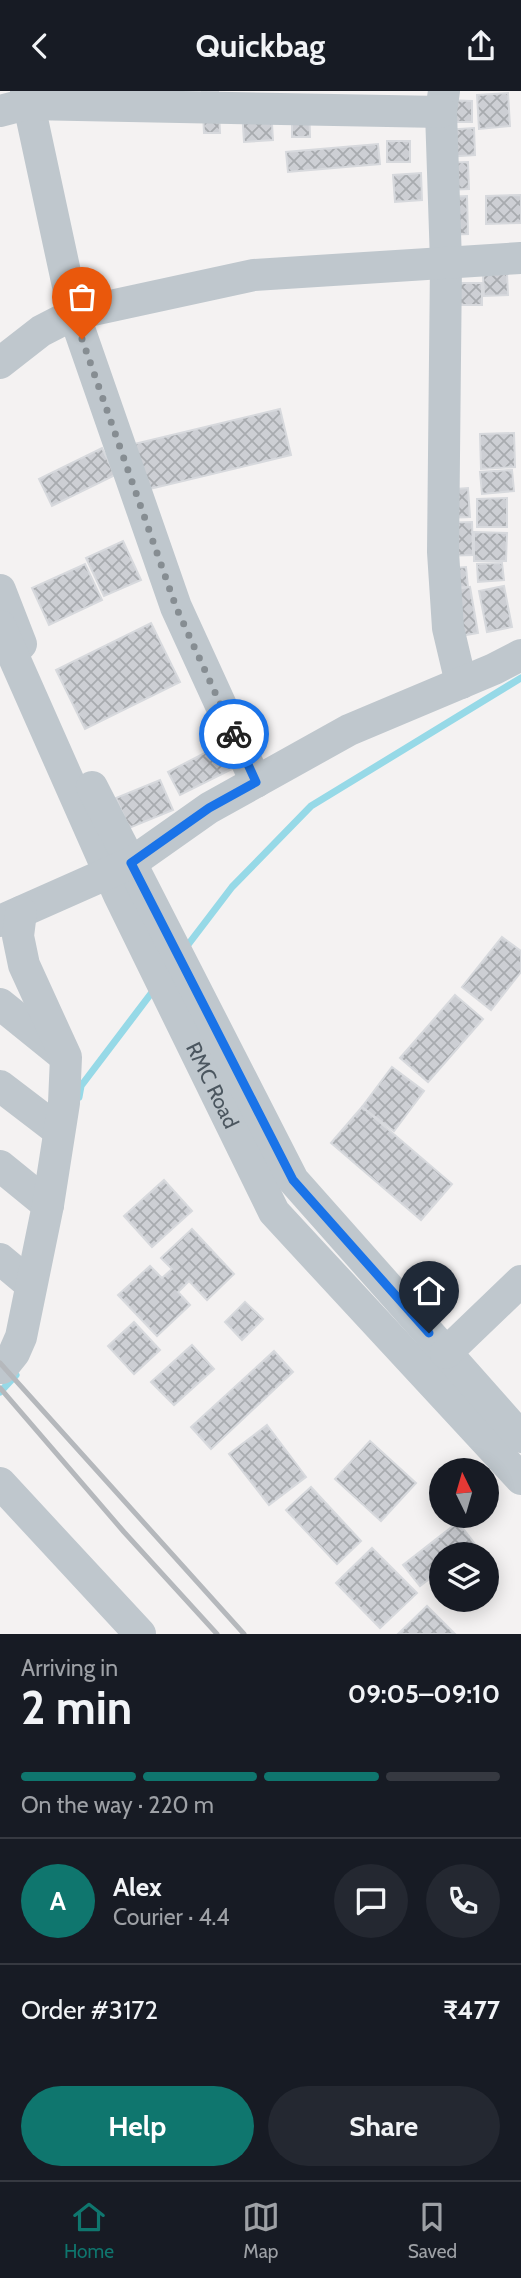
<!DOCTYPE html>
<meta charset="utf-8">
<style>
:root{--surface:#171b24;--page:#242831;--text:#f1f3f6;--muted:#9ea1a6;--line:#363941;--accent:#0f766e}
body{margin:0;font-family:Cabin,sans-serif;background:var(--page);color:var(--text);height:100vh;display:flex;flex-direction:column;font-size:26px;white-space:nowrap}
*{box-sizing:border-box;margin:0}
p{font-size:23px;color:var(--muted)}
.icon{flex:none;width:38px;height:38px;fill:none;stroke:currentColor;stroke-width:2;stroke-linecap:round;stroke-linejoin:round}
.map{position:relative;height:1543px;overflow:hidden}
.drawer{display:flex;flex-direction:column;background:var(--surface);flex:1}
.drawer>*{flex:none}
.needle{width:46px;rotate:355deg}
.tools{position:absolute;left:429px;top:1367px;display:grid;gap:14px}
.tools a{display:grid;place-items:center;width:70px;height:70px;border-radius:50%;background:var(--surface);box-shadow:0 4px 18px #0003;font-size:35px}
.pin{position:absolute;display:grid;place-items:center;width:60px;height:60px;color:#fff;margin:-72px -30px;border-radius:50% 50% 50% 0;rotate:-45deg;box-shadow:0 0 7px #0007}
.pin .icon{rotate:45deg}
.courier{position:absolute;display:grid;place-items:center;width:70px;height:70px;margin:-35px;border:5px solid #1a73e8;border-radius:50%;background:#fff;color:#222;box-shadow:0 2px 9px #0007}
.overview em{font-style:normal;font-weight:700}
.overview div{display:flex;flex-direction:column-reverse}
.overview{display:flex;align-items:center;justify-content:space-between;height:119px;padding:0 21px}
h1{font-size:46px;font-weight:700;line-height:52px}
.bar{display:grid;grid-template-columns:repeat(4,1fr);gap:10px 7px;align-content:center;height:84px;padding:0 21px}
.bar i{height:9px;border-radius:5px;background:var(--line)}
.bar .selected{background:var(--accent)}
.bar p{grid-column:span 4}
.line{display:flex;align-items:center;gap:18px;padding:0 21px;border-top:2px solid var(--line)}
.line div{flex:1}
.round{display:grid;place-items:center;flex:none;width:74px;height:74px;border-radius:37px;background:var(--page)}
.button{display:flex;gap:14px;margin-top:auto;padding:14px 21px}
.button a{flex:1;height:80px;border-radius:42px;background:var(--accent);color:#fff;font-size:28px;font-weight:700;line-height:80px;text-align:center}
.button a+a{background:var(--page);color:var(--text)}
header{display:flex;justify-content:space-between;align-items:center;height:91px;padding:0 21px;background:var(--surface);font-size:32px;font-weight:700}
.tabs{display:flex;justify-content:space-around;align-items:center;height:98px;border-top:2px solid var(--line);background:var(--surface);font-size:19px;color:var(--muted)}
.tabs a{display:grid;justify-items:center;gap:4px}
.tabs .selected{color:var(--accent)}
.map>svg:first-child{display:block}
</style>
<header><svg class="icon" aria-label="back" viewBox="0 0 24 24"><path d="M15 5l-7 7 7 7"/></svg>Quickbag<svg class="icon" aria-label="share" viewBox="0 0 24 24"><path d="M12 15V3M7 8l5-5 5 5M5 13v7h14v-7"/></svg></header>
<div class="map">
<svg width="521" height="1543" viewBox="0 0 521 1543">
<defs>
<pattern id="building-cross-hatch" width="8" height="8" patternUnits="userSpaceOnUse" patternTransform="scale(1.75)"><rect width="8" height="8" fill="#cdcfd4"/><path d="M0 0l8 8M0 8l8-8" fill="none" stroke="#a8abaf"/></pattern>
</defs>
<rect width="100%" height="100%" fill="#f4f2f2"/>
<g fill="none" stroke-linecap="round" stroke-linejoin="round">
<g stroke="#96d9e7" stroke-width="7">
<path d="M184 859 232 796 311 715 521 587"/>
<path d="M79 1006 81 995 156 896"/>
<path d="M0 1301 16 1284"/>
</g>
</g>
<g fill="url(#building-cross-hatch)" stroke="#d7d9dd" stroke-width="2">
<path d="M202 0H218L220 42H204Z"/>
<path d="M508 2 510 35 479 38 477 4Z"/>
<path d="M443 9 472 10V31H443Z"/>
<path d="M309 11 310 46H292V12Z"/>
<path d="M271 16 273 49 244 51 242 18Z"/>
<path d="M474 37 475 64 445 66 444 39Z"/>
<rect x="387" y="50" width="23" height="21"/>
<path d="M378 53 380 73 288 81 286 61Z"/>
<path d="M468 71 469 98 443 99 442 72Z"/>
<path d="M421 82 422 109 395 111 393 84Z"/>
<path d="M521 104V132L486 133V105Z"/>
<path d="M467 105 468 143 444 144 443 106Z"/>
<path d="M506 161 508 204 484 205 482 163Z"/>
<rect x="447" y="192" width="35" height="22"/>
<path d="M280 318 291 364 137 401 126 355Z"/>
<path d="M514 342 515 376 481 378 480 343Z"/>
<path d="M102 357 115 384 52 415 39 388Z"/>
<path d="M512 379 514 400 482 403 480 381Z"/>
<path d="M468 397 470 426 444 427 442 399Z"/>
<path d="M507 407V436H477V408Z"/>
<path d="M472 431 473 464 441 465 440 432Z"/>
<path d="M474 441 507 442 506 470H474Z"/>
<path d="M123 450 141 489 104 505 86 467Z"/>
<path d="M502 472 504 489 478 491 477 473Z"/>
<path d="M85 473 102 509 49 534 32 497Z"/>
<path d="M466 476 468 496 444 497 443 478Z"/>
<path d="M504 495 512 536 487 541 479 500Z"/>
<path d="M470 496 478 542 449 547 442 500Z"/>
<path d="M151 532 180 591 85 638 56 579Z"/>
<path d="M222 653 234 677 180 704 168 681Z"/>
<path d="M160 689 173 719 129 737 116 707Z"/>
<path d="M502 846 521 860V881L491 919 462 896Z"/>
<path d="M455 904 483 928 428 991 400 967Z"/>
<path d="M392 976 424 1000 394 1040 362 1016Z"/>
<path d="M362 1016 452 1093 421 1129 331 1052Z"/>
<path d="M164 1089 192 1120 152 1156 124 1125Z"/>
<path d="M192 1138 234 1183 207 1209 189 1190 178 1201 190 1214 157 1245 118 1204 150 1175 162 1187 172 1178 161 1167Z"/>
<path d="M245 1211 263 1228 242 1249 225 1231Z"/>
<path d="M134 1231 160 1259 134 1283 108 1255Z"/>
<path d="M192 1254 214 1278 174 1314 151 1291Z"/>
<path d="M274 1260 293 1281 211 1358 191 1336Z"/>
<path d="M267 1334 306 1386 269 1414 229 1363Z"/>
<path d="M370 1350 416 1392 381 1430 335 1388Z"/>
<path d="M311 1396 361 1450 337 1473 286 1419Z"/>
<path d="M458 1431 475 1453 461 1463H441V1479L420 1495 403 1474Z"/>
<path d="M372 1457 417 1502 380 1537 336 1492Z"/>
<path d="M427 1515 455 1543H398Z"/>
</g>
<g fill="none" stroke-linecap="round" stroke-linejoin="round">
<g stroke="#bfc7cd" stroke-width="32">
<path d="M26 0 74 223 176 516 256 691"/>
<path d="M444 0 441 21 446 171 443 461 448 537 461 592"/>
<path d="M0 20 27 13 441 21"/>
<path d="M0 272 41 240 74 223 254 184 521 167"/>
<path d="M0 499 21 553"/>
<path id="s1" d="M0 535 119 804 274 1121 521 1388"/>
<path d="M92 696 293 1089 521 1346"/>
<path d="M0 830 131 772 209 717 349 639 494 578 521 564"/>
<path d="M0 913 62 963"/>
<path d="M0 995 59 1040"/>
<path d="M0 1075 48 1114"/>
<path d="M0 1168 30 1193"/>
<path d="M446 1262 521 1190"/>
<path d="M2 1277 14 1262 21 1246 48 1114 64 1012 66 966 24 874 18 845 21 821"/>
<path d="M0 1392 140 1543"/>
</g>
<g stroke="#b5b8bc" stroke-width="5">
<path d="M0 1272 244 1543"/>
<path d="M0 1297 124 1441 217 1543"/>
</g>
</g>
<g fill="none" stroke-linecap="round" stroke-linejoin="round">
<path stroke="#868d92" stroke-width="7" stroke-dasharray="0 12.6" d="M82 248 176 516 234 643"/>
<path stroke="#1a73e8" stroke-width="9" d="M234 643 256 691 209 717 131 772 293 1089 429 1242"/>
</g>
<g text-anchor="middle" stroke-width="7" stroke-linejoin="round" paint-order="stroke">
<g font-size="21" fill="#4b565f" stroke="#fff">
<text dy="7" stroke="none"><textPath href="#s1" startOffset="506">RMC Road</textPath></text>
</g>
</g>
</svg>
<div class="tools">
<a><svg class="needle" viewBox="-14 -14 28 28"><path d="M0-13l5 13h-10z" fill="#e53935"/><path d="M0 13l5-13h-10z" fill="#9ea1a6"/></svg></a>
<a><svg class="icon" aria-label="layers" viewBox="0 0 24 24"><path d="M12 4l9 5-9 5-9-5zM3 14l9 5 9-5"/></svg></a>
</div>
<div class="pin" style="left:82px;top:248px;background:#ea580c"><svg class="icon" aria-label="bag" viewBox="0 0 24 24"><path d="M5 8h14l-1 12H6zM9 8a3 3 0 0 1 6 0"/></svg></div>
<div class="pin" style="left:429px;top:1242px;background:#1f2937"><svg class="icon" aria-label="home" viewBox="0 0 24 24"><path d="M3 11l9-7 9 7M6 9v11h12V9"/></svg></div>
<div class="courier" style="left:234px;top:643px"><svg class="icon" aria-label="bike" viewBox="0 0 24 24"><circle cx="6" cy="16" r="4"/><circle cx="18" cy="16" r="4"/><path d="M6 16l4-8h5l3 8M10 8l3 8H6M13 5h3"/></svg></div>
</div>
<section class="drawer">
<div class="overview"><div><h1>2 min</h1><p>Arriving in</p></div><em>09:05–09:10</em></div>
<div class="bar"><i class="selected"></i><i class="selected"></i><i class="selected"></i><i></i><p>On the way · 220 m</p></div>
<div class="line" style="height:126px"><b class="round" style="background:var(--accent);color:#fff">A</b><div><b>Alex</b><p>Courier · 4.4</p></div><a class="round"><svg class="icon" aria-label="chat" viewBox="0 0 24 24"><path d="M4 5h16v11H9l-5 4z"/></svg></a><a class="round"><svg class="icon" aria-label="phone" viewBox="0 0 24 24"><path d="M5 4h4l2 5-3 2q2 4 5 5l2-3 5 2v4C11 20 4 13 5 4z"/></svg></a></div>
<div class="line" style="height:91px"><div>Order #3172</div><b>₹477</b></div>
<div class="button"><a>Help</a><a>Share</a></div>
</section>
<nav class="tabs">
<a class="selected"><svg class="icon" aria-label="home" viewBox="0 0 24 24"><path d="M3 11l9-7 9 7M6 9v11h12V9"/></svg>Home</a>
<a><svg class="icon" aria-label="map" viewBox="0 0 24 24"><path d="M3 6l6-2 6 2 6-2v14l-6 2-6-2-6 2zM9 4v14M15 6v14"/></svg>Map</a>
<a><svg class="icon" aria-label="saved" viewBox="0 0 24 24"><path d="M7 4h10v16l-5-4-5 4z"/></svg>Saved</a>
</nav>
